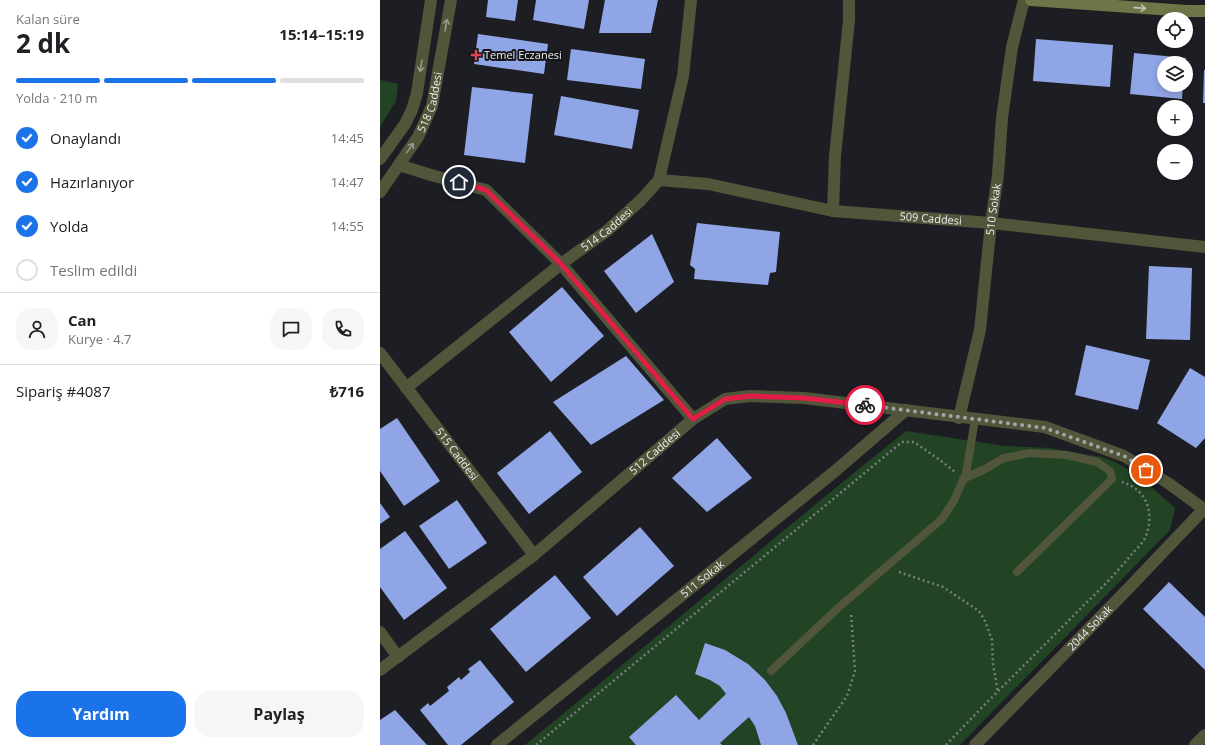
<!DOCTYPE html>
<html lang="tr">
<meta charset="utf-8">
<style>
:root{--surface:#fff;--page:#f6f6f6;--text:#202124;--muted:#757577;--line:#e0e0e0;--accent:#1a73e8}
body{margin:0;font-family:"Open Sans",sans-serif;background:var(--page);color:var(--text);height:100vh;display:flex;flex-direction:column;font-size:15px;white-space:nowrap}
*{box-sizing:border-box;margin:0}
p{font-size:13px;color:var(--muted)}
.icon{flex:none;width:22px;height:22px;fill:none;stroke:currentColor;stroke-width:2;stroke-linecap:round;stroke-linejoin:round}
.map{position:relative;flex:1;overflow:hidden}
.side{display:flex;flex-direction:column;background:var(--surface);width:380px}
.side>*{flex:none}
.buttons{position:absolute;left:777px;top:12px;display:grid;gap:8px}
.buttons a{display:grid;place-items:center;width:36px;height:36px;border-radius:50%;background:var(--surface);box-shadow:0 2px 6px #0003;font-size:20px}
.pin{position:absolute;display:grid;place-items:center;width:34px;height:34px;color:#fff;margin:-17px;border:2px solid #fff;border-radius:50%;box-shadow:0 1px 4px #0007}
.courier{position:absolute;display:grid;place-items:center;width:40px;height:40px;margin:-20px;border:3px solid #e11d48;border-radius:50%;background:#fff;color:#222;box-shadow:0 1px 5px #0007}
.headline em{font-style:normal;font-weight:700}
.headline div{display:flex;flex-direction:column-reverse}
.headline{display:flex;align-items:center;justify-content:space-between;height:68px;padding:0 16px}
h1{font-size:26px;font-weight:700;line-height:30px}
.bar{display:grid;grid-template-columns:repeat(4,1fr);gap:6px 4px;align-content:center;height:48px;padding:0 16px}
.bar i{height:5px;border-radius:3px;background:var(--line)}
.bar .current{background:var(--accent)}
.bar p{grid-column:span 4}
.line{display:flex;align-items:center;gap:10px;padding:0 16px;border-top:1px solid var(--line)}
.line div{flex:1}
.round{display:grid;place-items:center;flex:none;width:42px;height:42px;border-radius:16px;background:var(--page)}
ol{padding:0 16px;list-style:none}
li{display:flex;align-items:center;gap:12px;height:44px}
li p{margin-inline-start:auto}
li .icon{padding:4px;border-radius:50%;background:var(--accent);color:#fff;stroke-width:4}
li:last-child{color:var(--muted)}
li i{width:22px;height:22px;border:2px solid var(--line);border-radius:50%}
.action{display:flex;gap:8px;margin-top:auto;padding:8px 16px}
.action a{flex:1;height:46px;border-radius:16px;background:var(--accent);color:#fff;font-size:16px;font-weight:700;line-height:46px;text-align:center}
.action a+a{background:var(--page);color:var(--text)}
main{display:flex;flex:1;min-height:0}
.map>svg:first-child{display:block}
</style>
<main>
<section class="side">
<div class="headline"><div><h1>2 dk</h1><p>Kalan süre</p></div><em>15:14–15:19</em></div>
<div class="bar"><i class="current"></i><i class="current"></i><i class="current"></i><i></i><p>Yolda · 210 m</p></div>
<ol>
<li><svg class="icon" aria-label="check" viewBox="0 0 24 24"><path d="M5 12l5 5 9-10"/></svg>Onaylandı<p>14:45</p></li>
<li><svg class="icon" aria-label="check" viewBox="0 0 24 24"><path d="M5 12l5 5 9-10"/></svg>Hazırlanıyor<p>14:47</p></li>
<li><svg class="icon" aria-label="check" viewBox="0 0 24 24"><path d="M5 12l5 5 9-10"/></svg>Yolda<p>14:55</p></li>
<li><i></i>Teslim edildi</li>
</ol>
<div class="line" style="height:72px"><a class="round"><svg class="icon" aria-label="person" viewBox="0 0 24 24"><circle cx="12" cy="8" r="4"/><path d="M4 21q1-7 8-7t8 7"/></svg></a><div><b>Can</b><p>Kurye · 4.7</p></div><a class="round"><svg class="icon" aria-label="chat" viewBox="0 0 24 24"><path d="M4 5h16v11H9l-5 4z"/></svg></a><a class="round"><svg class="icon" aria-label="phone" viewBox="0 0 24 24"><path d="M5 4h4l2 5-3 2q2 4 5 5l2-3 5 2v4C11 20 4 13 5 4z"/></svg></a></div>
<div class="line" style="height:52px"><div>Sipariş #4087</div><b>₺716</b></div>
<div class="action"><a>Yardım</a><a>Paylaş</a></div>
</section>
<div class="map">
<svg width="825" height="745" viewBox="0 0 825 745">
<rect width="100%" height="100%" fill="#1d1e23"/>
<g fill="#224424">
<path d="M0 80 18 84 16 101 0 127Z"/>
<path d="M526 431 624 446 669 448 722 457 735 462 758 475 795 508 790 530 580 745H145C273 641 397 534 526 431Z"/>
</g>
<g fill="#90a5e6">
<path d="M108 0H138L135 21 106 17Z"/>
<path d="M156 0H209L204 29 153 20Z"/>
<path d="M225 0H278L271 33H219Z"/>
<path d="M98 34 168 44 164 74 94 64Z"/>
<path d="M656 39 733 45 730 87 653 81Z"/>
<path d="M191 49 265 59 261 89 187 80Z"/>
<path d="M754 53 806 58 805 63H784V85H803L802 99 750 94Z"/>
<path d="M824 70H825V103H823Z"/>
<path d="M92 87 153 94 145 163 84 155Z"/>
<path d="M181 96 259 110 252 149 174 135Z"/>
<path d="M317 223 400 232 396 272 390 273 388 285 314 279 315 269 310 265Z"/>
<path d="M272 234 294 282 256 313 224 271Z"/>
<path d="M769 266 812 268 810 340 766 339Z"/>
<path d="M182 287 224 336 171 382 129 332Z"/>
<path d="M706 345 770 360 758 410 695 395Z"/>
<path d="M246 356 284 400 211 445 173 402Z"/>
<path d="M810 368 825 377V438L816 448 777 423Z"/>
<path d="M17 418 60 481 24 506 0 471V429Z"/>
<path d="M170 431 202 472 149 514 117 473Z"/>
<path d="M337 438 372 478 327 512 292 478Z"/>
<path d="M77 500 107 543 69 569 39 526Z"/>
<path d="M0 503 10 517 0 524Z"/>
<path d="M260 527 294 566 237 616 203 577Z"/>
<path d="M25 531 67 588 24 620 0 587V549Z"/>
<path d="M175 575 211 618 146 672 110 629Z"/>
<path d="M789 582 825 617V670L763 609Z"/>
<path d="M325 643 345 650 368 664 385 680 397 696 406 713 418 745H381L375 726 369 717 340 743 342 745H256L249 737 296 695 319 720 346 694 340 686 330 680 315 674Z"/>
<path d="M100 660 134 702 81 745H68L40 710 48 703 50 706 69 691 67 687 79 677 81 680 90 672 88 669Z"/>
<path d="M15 710 47 745H0V720Z"/>
</g>
<g fill="none" stroke-linecap="round" stroke-linejoin="round">
<g stroke="#7b7c80" stroke-width="2.5" stroke-dasharray="2 3" stroke-linecap="butt">
<path d="M519 572 563 587 599 611 605 621 612 640 613 664 618 692"/>
<path d="M156 745 522 442H534L560 460 575 472"/>
<path d="M433 745 467 696 475 671 471 612"/>
<path d="M566 745C611 697 658 652 704 605 721 589 737 572 752 554 756 549 762 544 765 538 775 514 768 490 742 482"/>
</g>
<g stroke="#51563a" stroke-width="8">
<path d="M583 479 605 469 624 458 650 453 686 455 717 462 730 471 732 479 637 572"/>
<path d="M391 671 458 608 562 519 573 502 586 474 595 419"/>
</g>
<g stroke="#51563a" stroke-width="12">
<path d="M19 165 51 175 106 190 181 264 313 419"/>
<path id="s1" d="M279 180 328 184 453 211 611 223 825 247"/>
<path d="M453 211 455 156 469 20V0"/>
<path id="s2" d="M0 353 154 555"/>
<path id="s3" d="M26 388 181 264 228 230 261 200 279 180 303 76 311 0"/>
<path id="s4" d="M579 418 600 330 611 223 618 175 622 118 632 47 644 0"/>
<path d="M0 632 18 657"/>
<path id="s5" d="M0 670 154 555 313 419 345 399 370 396 424 398 665 427 744 456 788 483 825 510"/>
<path id="s6" d="M117 745 454 472 526 410"/>
<path id="s7" d="M595 745 743 594 825 508"/>
<path d="M815 745 825 735"/>
</g>
<g stroke="#51563a" stroke-width="12">
<path d="M0 159 25 124 32 110 37 93 51 0"/>
<path id="s8" d="M0 192 38 137 52 106 71 0"/>
</g>
<path stroke="#6e7547" stroke-width="12" d="M651 0 807 11H825"/>
</g>
<defs><path id="oneway-shaft" d="M-6 0H5M1.5-3L5.5 0L1.5 3" fill="none" stroke-width="1.6" stroke-linecap="round" stroke-linejoin="round"/></defs>
<use stroke="#c0c3b5" href="#oneway-shaft" transform="translate(760 8) rotate(4)"/>
<g stroke="#979a8c">
<use href="#oneway-shaft" transform="translate(66 25) rotate(-80)"/>
<use href="#oneway-shaft" transform="translate(41 66) rotate(99)"/>
<use href="#oneway-shaft" transform="translate(30 148) rotate(-55)"/>
</g>
<g fill="none" stroke-linecap="round" stroke-linejoin="round">
<path stroke="#a4a5a8" stroke-width="4" stroke-dasharray="0 7.2" d="M485 405 665 428 744 456 766 470"/>
<path stroke="#e11d48" stroke-width="5" d="M79 182 106 190 181 264 313 419 345 399 370 396 424 398 485 405"/>
</g>
<path fill="#e0444e" stroke="#141519" stroke-width="1.5" d="M94 49h4v4h4v4h-4v4h-4v-4h-4v-4h4z"/>
<g text-anchor="middle" stroke-width="4" stroke-linejoin="round" paint-order="stroke">
<g font-size="11" fill="#ecedf0" stroke="#141519" text-anchor="start">
<text x="104" y="59">Temel Eczanesi</text>
</g>
<g font-size="11" fill="#ecedf0" stroke="#141519">
<text dy="4" stroke="none"><textPath href="#s8" startOffset="104">518 Caddesi</textPath></text>
<text dy="4" stroke="none"><textPath href="#s4" startOffset="212">510 Sokak</textPath></text>
<text dy="4" stroke="none"><textPath href="#s1" startOffset="275">509 Caddesi</textPath></text>
<text dy="4" stroke="none"><textPath href="#s3" startOffset="256">514 Caddesi</textPath></text>
<text dy="4" stroke="none"><textPath href="#s5" startOffset="351">512 Caddesi</textPath></text>
<text dy="4" stroke="none"><textPath href="#s2" startOffset="127">515 Caddesi</textPath></text>
<text dy="4" stroke="none"><textPath href="#s6" startOffset="264">511 Sokak</textPath></text>
<text dy="4" stroke="none"><textPath href="#s7" startOffset="164">2044 Sokak</textPath></text>
</g>
</g>
</svg>
<div class="buttons">
<a><svg class="icon" aria-label="locate" viewBox="0 0 24 24"><circle cx="12" cy="12" r="6"/><path d="M12 2v4M12 18v4M2 12h4M18 12h4"/></svg></a>
<a><svg class="icon" aria-label="layers" viewBox="0 0 24 24"><path d="M12 4l9 5-9 5-9-5zM3 14l9 5 9-5"/></svg></a>
<a>+</a>
<a>−</a>
</div>
<div class="pin" style="left:766px;top:470px;background:#ea580c"><svg class="icon" aria-label="bag" viewBox="0 0 24 24"><path d="M5 8h14l-1 12H6zM9 8a3 3 0 0 1 6 0"/></svg></div>
<div class="pin" style="left:79px;top:182px;background:#1f2937"><svg class="icon" aria-label="home" viewBox="0 0 24 24"><path d="M3 11l9-7 9 7M6 9v11h12V9"/></svg></div>
<div class="courier" style="left:485px;top:405px"><svg class="icon" aria-label="bike" viewBox="0 0 24 24"><circle cx="6" cy="16" r="4"/><circle cx="18" cy="16" r="4"/><path d="M6 16l4-8h5l3 8M10 8l3 8H6M13 5h3"/></svg></div>
</div>
</main>
